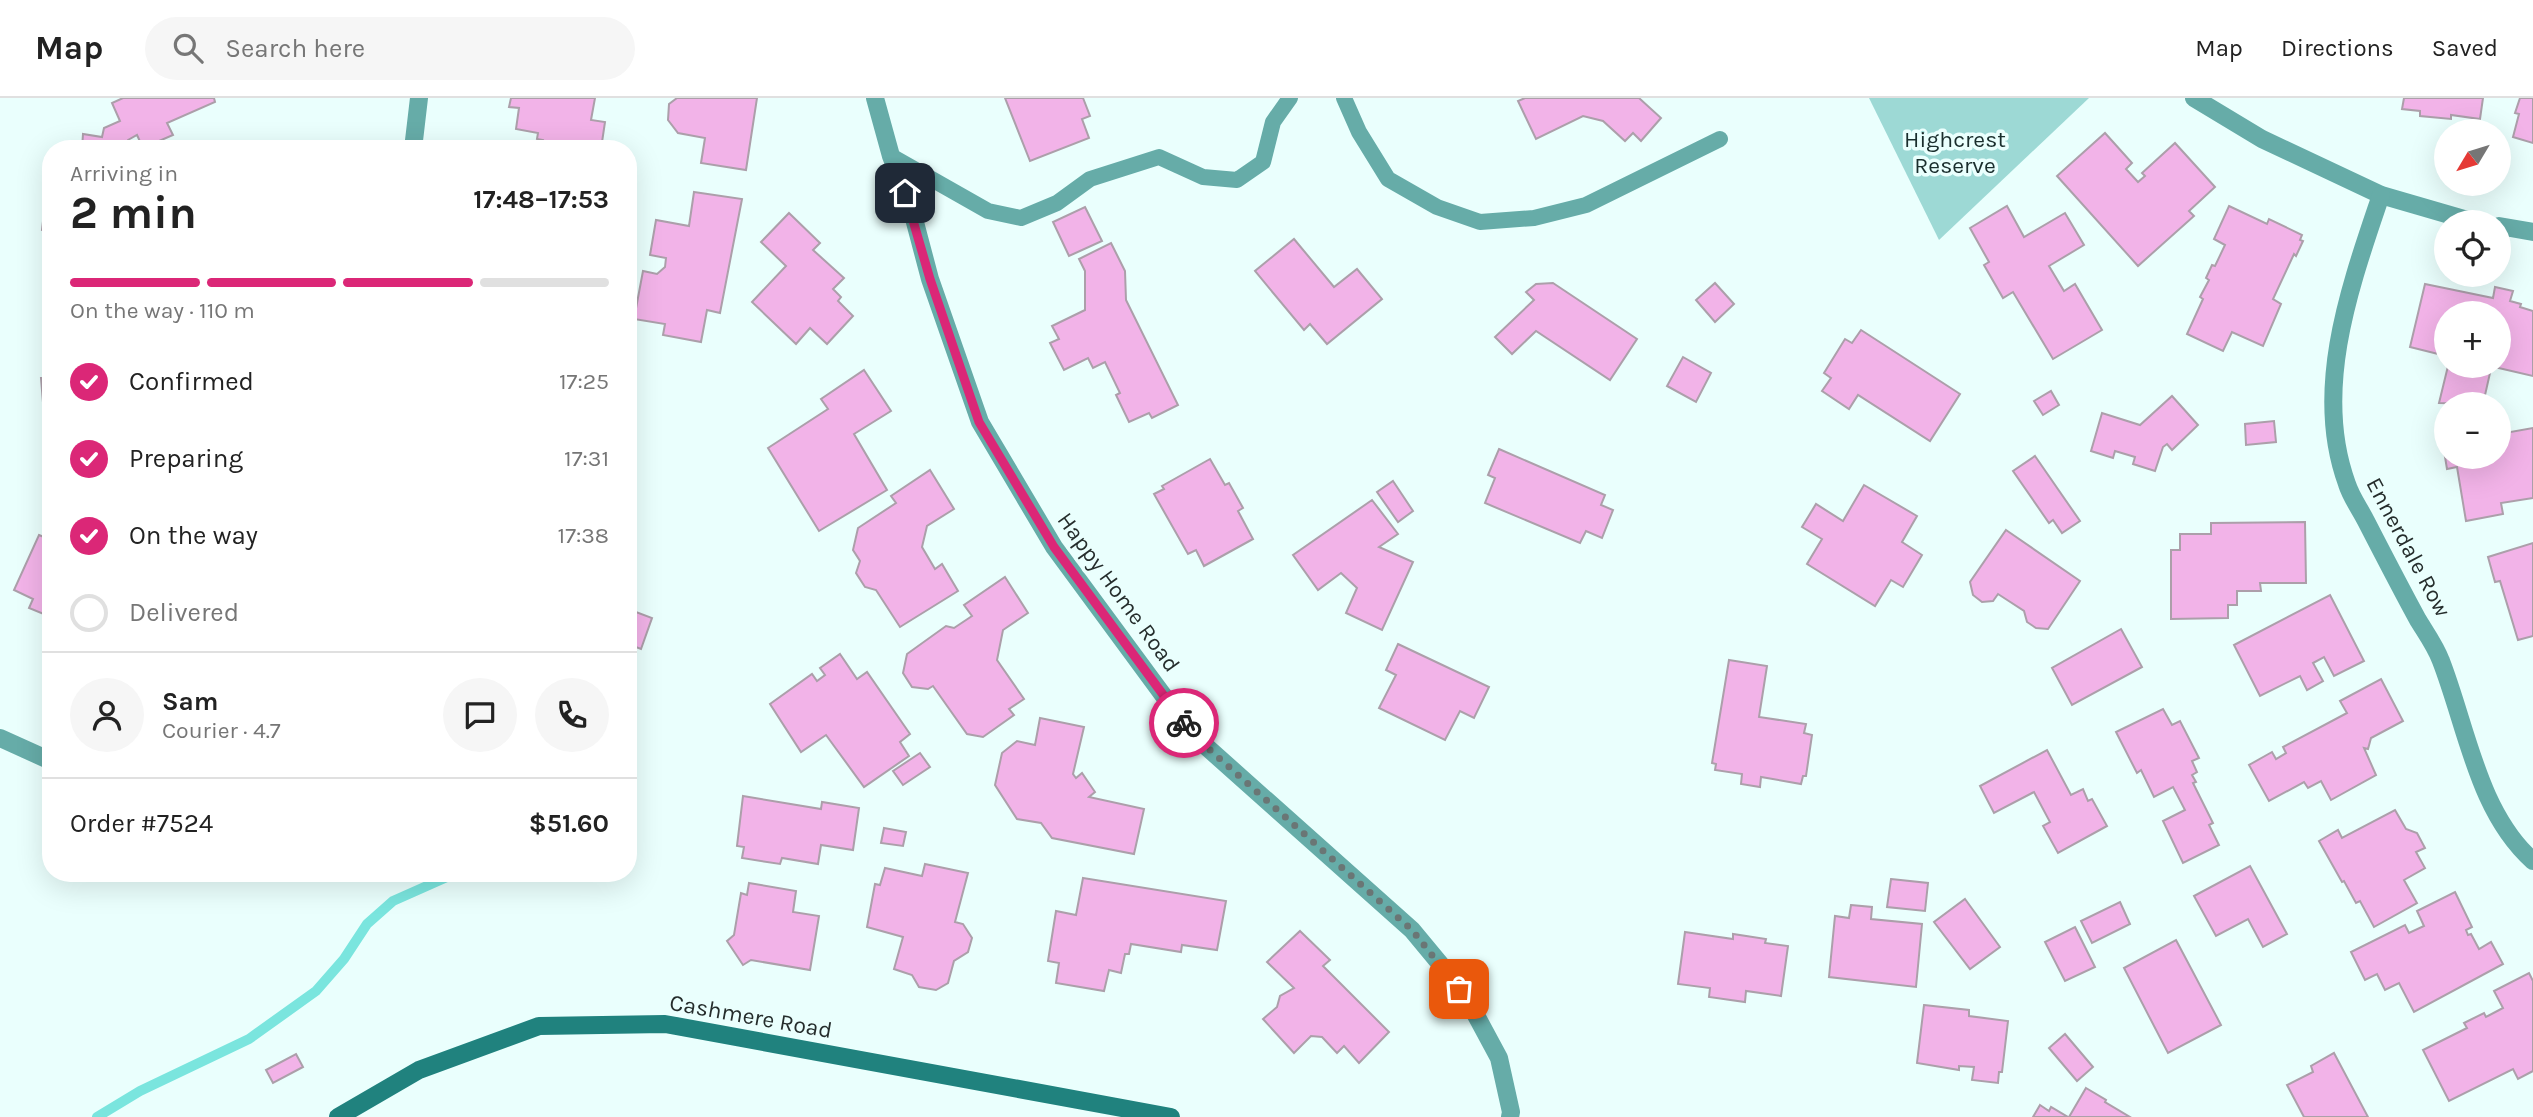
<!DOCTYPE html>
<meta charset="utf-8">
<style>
:root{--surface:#fff;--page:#f6f6f6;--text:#222;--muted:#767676;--line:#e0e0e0;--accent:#db2777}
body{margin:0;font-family:Karla,sans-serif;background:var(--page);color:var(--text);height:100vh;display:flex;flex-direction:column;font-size:26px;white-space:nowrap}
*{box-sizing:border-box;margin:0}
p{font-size:23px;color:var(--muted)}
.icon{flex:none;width:38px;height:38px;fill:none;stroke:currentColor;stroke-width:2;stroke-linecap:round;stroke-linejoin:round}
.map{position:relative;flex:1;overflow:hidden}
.sheet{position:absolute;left:42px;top:42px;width:595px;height:742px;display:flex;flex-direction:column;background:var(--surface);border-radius:28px;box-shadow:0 7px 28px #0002}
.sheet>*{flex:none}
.needle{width:46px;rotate:232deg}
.buttons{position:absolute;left:2434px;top:21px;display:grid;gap:14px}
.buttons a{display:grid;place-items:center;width:77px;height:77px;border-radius:50%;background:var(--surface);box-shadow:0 7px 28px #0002;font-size:35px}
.pin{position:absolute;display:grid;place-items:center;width:60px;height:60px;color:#fff;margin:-30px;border-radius:14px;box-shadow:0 4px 10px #0006}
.courier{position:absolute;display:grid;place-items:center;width:70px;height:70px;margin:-35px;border:5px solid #db2777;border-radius:50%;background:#fff;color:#222;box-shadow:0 2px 9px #0007}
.summary em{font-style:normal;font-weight:700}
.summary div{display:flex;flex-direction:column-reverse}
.summary{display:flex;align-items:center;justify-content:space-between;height:119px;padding:0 28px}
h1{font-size:46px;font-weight:700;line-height:52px}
.bar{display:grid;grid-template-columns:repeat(4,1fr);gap:10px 7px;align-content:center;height:84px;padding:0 28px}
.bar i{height:9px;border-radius:5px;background:var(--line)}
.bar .on{background:var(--accent)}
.bar p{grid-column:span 4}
.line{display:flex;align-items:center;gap:18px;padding:0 28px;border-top:2px solid var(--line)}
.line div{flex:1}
.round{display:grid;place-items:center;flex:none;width:74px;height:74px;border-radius:37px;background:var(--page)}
ol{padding:0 28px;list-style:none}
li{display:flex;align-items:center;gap:21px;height:77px}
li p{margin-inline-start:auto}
li .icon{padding:7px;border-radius:50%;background:var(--accent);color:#fff;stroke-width:4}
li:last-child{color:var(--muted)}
li i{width:38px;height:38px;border:4px solid var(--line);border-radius:50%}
header{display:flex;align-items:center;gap:42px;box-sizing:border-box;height:98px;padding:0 35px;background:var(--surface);border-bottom:2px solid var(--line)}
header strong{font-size:33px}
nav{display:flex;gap:38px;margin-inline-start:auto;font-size:24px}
.search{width:490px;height:63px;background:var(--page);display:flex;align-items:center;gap:18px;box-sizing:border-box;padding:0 24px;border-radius:38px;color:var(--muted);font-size:26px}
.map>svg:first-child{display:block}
</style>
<header>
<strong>Map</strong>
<div class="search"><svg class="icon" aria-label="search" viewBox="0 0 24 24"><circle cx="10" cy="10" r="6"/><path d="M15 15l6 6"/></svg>Search here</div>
<nav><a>Map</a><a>Directions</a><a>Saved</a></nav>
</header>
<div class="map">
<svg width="2533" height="1019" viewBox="0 0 2533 1019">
<rect width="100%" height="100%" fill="#eafffd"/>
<path fill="#9dd9d5" d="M1869 0H2089L1939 142Z"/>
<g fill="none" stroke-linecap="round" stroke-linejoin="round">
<path stroke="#7ae5de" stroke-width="10" d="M97 1019 140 993 249 941 316 893 344 861 367 826 393 803 456 775"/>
</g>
<g fill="#f2b3e8" stroke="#ac9faa" stroke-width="2">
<path d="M123 0H214L215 4 167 25 173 37 143 50 137 37 128 42 127 51H82L83 36 102 39 104 30 120 23 112 5Z"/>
<path d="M511 0H595L591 22 605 24 601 51H542L543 42 537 41 538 35 516 31 519 10 509 9Z"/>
<path d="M677 0H757L746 72 701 65 705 40 678 35 668 22 669 6Z"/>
<path d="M1005 0H1083L1090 18 1082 21 1089 40 1030 63Z"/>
<path d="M1525 0H1639L1661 20 1641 43 1633 35 1625 43 1603 23 1583 18 1536 41 1518 3Z"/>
<path d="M2404 0H2483L2480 21 2451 17V21L2420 18V13L2402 11Z"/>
<path d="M2520 0H2533V45L2513 39 2519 16 2515 15Z"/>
<path d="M2105 35 2132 65 2126 71 2138 84 2145 78 2142 75 2175 45 2215 89 2189 113 2194 118 2138 168 2057 78Z"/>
<path d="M694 94 742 101 720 215 707 212 701 244 663 237 665 226 634 221 643 173 657 176 665 169 666 160 650 157 656 122 689 128Z"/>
<path d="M45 106 51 107V134L42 132Z"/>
<path d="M2007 108 2024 139 2065 115 2084 147 2049 168 2064 193 2075 186 2102 232 2053 261 2013 194 2003 200 1984 167 1989 164 1970 130Z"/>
<path d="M2229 108 2267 126 2269 121 2302 137 2300 142 2303 143 2296 158 2294 156 2273 201 2281 206 2263 248 2232 234 2223 253 2187 236 2203 201 2200 199 2209 182 2206 180 2212 167 2215 168 2225 147 2214 141Z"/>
<path d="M1085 109 1102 143 1069 158 1053 124Z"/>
<path d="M789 115 820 145 813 152 844 180 833 191 841 199 838 203 853 218 827 246 810 230 796 246 752 204 786 168 761 144Z"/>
<path d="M1294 141 1334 189 1357 171 1382 201 1327 246 1310 226 1304 232 1255 173Z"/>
<path d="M1111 145 1125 173 1126 202 1178 307 1152 320 1149 315 1129 324 1116 297 1120 295 1105 264 1093 270 1088 260 1064 272 1050 245 1059 241 1052 228 1085 212V173L1079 161Z"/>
<path d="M1553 185 1637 241 1610 282 1536 233 1512 256 1495 239 1534 202 1526 194 1536 186Z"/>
<path d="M1715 185 1734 206 1715 224 1696 202Z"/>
<path d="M2425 186 2493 200 2495 189 2513 193 2510 203 2521 206 2520 209 2533 213V278L2490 268H2499V215H2446V258L2410 249Z"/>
<path d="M1861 232 1960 296 1930 343 1858 297 1849 311 1822 293 1831 280 1824 275 1845 241 1852 245Z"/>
<path d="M1683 259 1711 275 1696 304 1667 288Z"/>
<path d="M2448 268H2460L2490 275 2483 306 2439 305Z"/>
<path d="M864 272 891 313 854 336 887 392 819 433 768 350 828 311 821 301Z"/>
<path d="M41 280H51V329H45Z"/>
<path d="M2051 293 2059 307 2043 317 2034 303Z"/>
<path d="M2172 298 2198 327 2172 352 2167 346 2163 349 2155 373 2133 366 2135 359 2115 353 2113 360 2091 353 2102 315 2140 327Z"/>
<path d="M2274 323 2276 344 2246 347 2245 326Z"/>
<path d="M2533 330V400L2501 405 2503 416 2466 423 2457 369 2447 371 2441 334 2446 333V359H2499V336Z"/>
<path d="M1499 351 1605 397 1601 407 1613 412 1602 440 1586 433 1580 445 1485 405 1495 380 1488 377Z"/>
<path d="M2035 358 2080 423 2062 435 2053 422 2049 425 2013 373Z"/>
<path d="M1210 361 1225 387 1229 385 1243 410 1238 413 1253 441 1204 468 1196 452 1188 456 1154 396 1164 391 1162 388Z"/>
<path d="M930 372 954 411 927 428 922 449 935 471 942 466 958 493 900 529 876 492 865 489 856 475 860 463 853 452 858 430 896 405 891 398Z"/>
<path d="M1393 383 1413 413 1398 424 1377 394Z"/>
<path d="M1864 387 1917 418 1902 444 1922 457 1903 489 1891 482 1875 508 1807 466 1822 441 1802 429 1816 406 1843 423Z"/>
<path d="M1372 402 1398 436 1379 449 1413 464 1382 532 1346 515 1357 490 1341 475 1318 492 1293 457Z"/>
<path d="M2305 424 2306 485H2260L2261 493H2237V507H2228V520L2171 521V452H2180V436H2211V425Z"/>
<path d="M2006 432 2080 483 2048 531 2036 530 2027 524 2024 513 1998 496 1993 503 1982 504 1973 497 1970 484Z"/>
<path d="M39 437 51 442V519L29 510 33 501 14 492Z"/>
<path d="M2533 445V538L2518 542 2500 483 2495 484 2488 459Z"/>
<path d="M1005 479 1028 515 1003 532 997 562 1024 601 1009 611 1014 617 983 639 967 636 933 588 928 591 912 589 903 575 907 556 946 528 954 530 972 518 964 507Z"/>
<path d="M2330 497 2364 563 2334 578 2324 559 2313 565 2323 583 2307 592 2300 578 2260 598 2234 547Z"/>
<path d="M628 511 652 520 641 551 628 546Z"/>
<path d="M2121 531 2142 569 2072 607 2052 570Z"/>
<path d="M1398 546 1489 589 1474 620 1460 613 1445 642 1379 610 1396 577 1386 572Z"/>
<path d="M840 556 857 581 867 574 910 636 900 644 909 658 864 689 826 637 801 654 770 606 812 576 817 583 825 577 820 570Z"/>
<path d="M1729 562 1767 568 1759 619 1806 626 1804 635 1812 637 1806 678H1803L1801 686 1761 679 1760 689 1741 686 1742 676 1715 672 1716 666 1712 665Z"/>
<path d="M2381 581 2403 623 2371 640 2368 651 2364 650 2376 677 2331 702 2321 683 2308 690 2304 684 2269 703 2249 667 2272 654 2276 661 2286 655 2283 649 2347 615 2340 603Z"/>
<path d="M2163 611 2172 627 2180 623 2199 660 2192 663 2197 674 2192 677 2196 684 2193 685 2213 725 2209 727 2219 747 2183 765 2163 723 2185 712 2173 689 2154 699 2141 672 2137 675 2116 634Z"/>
<path d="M1040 620 1084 629 1073 676 1076 680 1082 675 1095 694 1089 699 1144 711 1134 756 1052 740 1041 725 1017 721 995 687 1002 655 1017 643 1035 647Z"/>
<path d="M2047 652 2071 697 2083 691 2088 703 2092 701 2107 728 2058 755 2043 728 2050 724 2034 694 1994 715 1980 688Z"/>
<path d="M920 655 930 669 903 687 893 673Z"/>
<path d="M743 698 821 711 822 704 859 710 853 752 821 747 818 766 782 760 780 766 742 760 744 749 737 748Z"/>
<path d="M2395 712 2406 731 2417 735 2425 750 2416 754 2425 770 2404 782 2417 805 2374 829 2360 803 2356 805 2344 783 2342 784 2319 743 2338 732 2342 740Z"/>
<path d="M884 730 906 734 903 748 881 745Z"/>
<path d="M925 766 968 775 955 824 963 826 972 840 968 854 954 863 948 885 936 892 919 889 912 877 894 871 903 839 867 829 875 786 880 787 885 770 922 778Z"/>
<path d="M2250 768 2287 836 2263 849 2248 821 2216 838 2194 798Z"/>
<path d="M1083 780 1226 803 1217 852 1182 847 1181 854 1131 846 1129 856H1125L1121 875 1109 872 1104 893 1056 885 1059 865 1048 863 1056 813 1076 817Z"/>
<path d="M1891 781 1928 785 1925 813 1887 809Z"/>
<path d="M749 785 796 793 793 814 819 818 810 872 751 862 743 867 727 843 734 837 741 795 747 797Z"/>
<path d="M2455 794 2472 829 2466 832 2468 837 2471 836 2479 851 2491 844 2503 866 2414 914 2399 885 2385 892 2377 876 2365 882 2351 854 2405 827 2409 835 2424 828 2417 813Z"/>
<path d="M1965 801 2000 849 1970 871 1934 824Z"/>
<path d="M2120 804 2130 826 2092 845 2081 823Z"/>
<path d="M1851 807 1872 809 1871 821 1922 826 1916 889 1829 879 1835 818 1849 820Z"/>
<path d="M2075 829 2095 869 2065 883 2045 844Z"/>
<path d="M1300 833 1330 862 1323 868 1389 934 1359 965 1344 948 1337 955 1322 939 1311 938 1294 955 1263 921 1277 909 1280 898 1294 890 1267 864Z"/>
<path d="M1685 834 1733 841V836L1766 841 1765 845 1788 848 1781 898 1746 893 1745 904 1709 899 1710 890 1678 886Z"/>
<path d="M2176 842 2221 927 2168 955 2124 870Z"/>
<path d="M2529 875 2533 883V973L2518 981 2513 971 2449 1003 2423 952 2467 930 2464 925 2484 915 2486 919 2503 910 2494 893Z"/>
<path d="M1924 907 1969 912V918L2008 923 2002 974H1999L1998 985 1972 982 1974 969 1959 968V972L1917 965Z"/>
<path d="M2065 936 2093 969 2077 983 2049 950Z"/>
<path d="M2334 955 2368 1019H2304L2287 987 2313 974 2311 968Z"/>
<path d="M296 956 303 969 273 985 266 972Z"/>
<path d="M2086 990 2106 1002 2105 1004 2130 1019H2069Z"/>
<path d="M2040 1007 2049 1013 2051 1009 2068 1019H2033Z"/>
</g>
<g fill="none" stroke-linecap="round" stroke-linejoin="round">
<g stroke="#66aca8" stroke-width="16">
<path d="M1344 0 1359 34 1388 81 1437 109 1480 124 1534 120 1586 107 1720 41"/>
<path d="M891 58 988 113 1021 120 1057 105 1090 81 1159 59 1203 79 1237 82 1263 64 1273 24 1290 0"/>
</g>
<g stroke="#66aca8" stroke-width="18">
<path d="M875 0 891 58 912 113 930 181 980 324 1054 449 1191 635 1412 832 1446 873 1471 908 1499 960 1511 1014 1510 1019"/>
<path d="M2194 0 2262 41 2381 97 2474 124"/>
<path d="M413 51 419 0"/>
<path d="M2381 97C2351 186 2312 291 2347 386 2351 399 2360 411 2366 423 2383 456 2400 489 2418 522 2426 535 2436 549 2441 563 2467 630 2478 714 2533 763"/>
<path d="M2499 128 2533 134"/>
<path d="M0 640 51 663"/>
</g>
<path stroke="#20827e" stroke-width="18" d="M338 1019 419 972 539 928 665 926 1171 1019"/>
</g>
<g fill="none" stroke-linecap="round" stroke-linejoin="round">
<path stroke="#6a7675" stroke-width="7" stroke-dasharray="0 12.6" d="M1184 625 1191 635 1412 832 1459 891"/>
<path stroke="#db2777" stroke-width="9" d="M905 95 930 181 979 324 1054 449 1184 625"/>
</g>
<g text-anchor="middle" stroke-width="7" stroke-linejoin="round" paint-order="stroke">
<g font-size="23" fill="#1a2e2d" stroke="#eafffd">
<text x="1955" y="49">Highcrest<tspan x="1955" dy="26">Reserve</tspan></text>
</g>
<g font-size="23" fill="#252d2c" stroke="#eafffd">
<text transform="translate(2409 449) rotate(62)" y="8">Ennerdale Row</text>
<text transform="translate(1119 494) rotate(54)" y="8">Happy Home Road</text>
<text transform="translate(751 918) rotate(10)" y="8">Cashmere Road</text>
</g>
</g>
</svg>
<div class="buttons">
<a><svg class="needle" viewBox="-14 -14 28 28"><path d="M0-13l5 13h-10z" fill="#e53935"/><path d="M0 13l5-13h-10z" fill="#767676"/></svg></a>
<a><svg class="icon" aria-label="locate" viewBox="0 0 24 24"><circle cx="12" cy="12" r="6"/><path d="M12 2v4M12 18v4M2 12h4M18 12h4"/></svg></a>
<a>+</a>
<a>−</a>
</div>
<div class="pin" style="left:1459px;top:891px;background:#ea580c"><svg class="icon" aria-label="bag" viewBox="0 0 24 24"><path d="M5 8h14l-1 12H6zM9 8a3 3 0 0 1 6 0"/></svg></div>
<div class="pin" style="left:905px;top:95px;background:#1f2937"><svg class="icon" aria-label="home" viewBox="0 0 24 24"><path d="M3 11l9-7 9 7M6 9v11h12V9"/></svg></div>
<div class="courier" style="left:1184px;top:625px"><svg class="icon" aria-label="bike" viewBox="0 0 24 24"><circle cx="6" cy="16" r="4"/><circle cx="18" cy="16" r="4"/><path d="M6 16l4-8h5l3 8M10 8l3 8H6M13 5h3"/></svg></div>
<section class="sheet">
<div class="summary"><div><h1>2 min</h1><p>Arriving in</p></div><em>17:48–17:53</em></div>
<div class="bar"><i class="on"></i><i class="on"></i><i class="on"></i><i></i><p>On the way · 110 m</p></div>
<ol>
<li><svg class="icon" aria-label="check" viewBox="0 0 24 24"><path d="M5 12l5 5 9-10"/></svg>Confirmed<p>17:25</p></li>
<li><svg class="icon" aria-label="check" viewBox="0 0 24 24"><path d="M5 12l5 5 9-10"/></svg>Preparing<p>17:31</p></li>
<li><svg class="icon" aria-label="check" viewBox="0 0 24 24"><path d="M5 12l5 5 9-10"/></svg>On the way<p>17:38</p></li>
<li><i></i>Delivered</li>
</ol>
<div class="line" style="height:126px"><a class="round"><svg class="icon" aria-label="person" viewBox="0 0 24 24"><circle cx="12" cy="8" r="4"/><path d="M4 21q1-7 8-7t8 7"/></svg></a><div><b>Sam</b><p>Courier · 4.7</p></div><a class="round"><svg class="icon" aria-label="chat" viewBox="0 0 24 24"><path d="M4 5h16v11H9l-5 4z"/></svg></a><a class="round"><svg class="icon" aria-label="phone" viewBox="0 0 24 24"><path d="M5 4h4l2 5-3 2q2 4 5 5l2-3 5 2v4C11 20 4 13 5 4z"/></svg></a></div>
<div class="line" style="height:91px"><div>Order #7524</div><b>$51.60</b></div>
</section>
</div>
